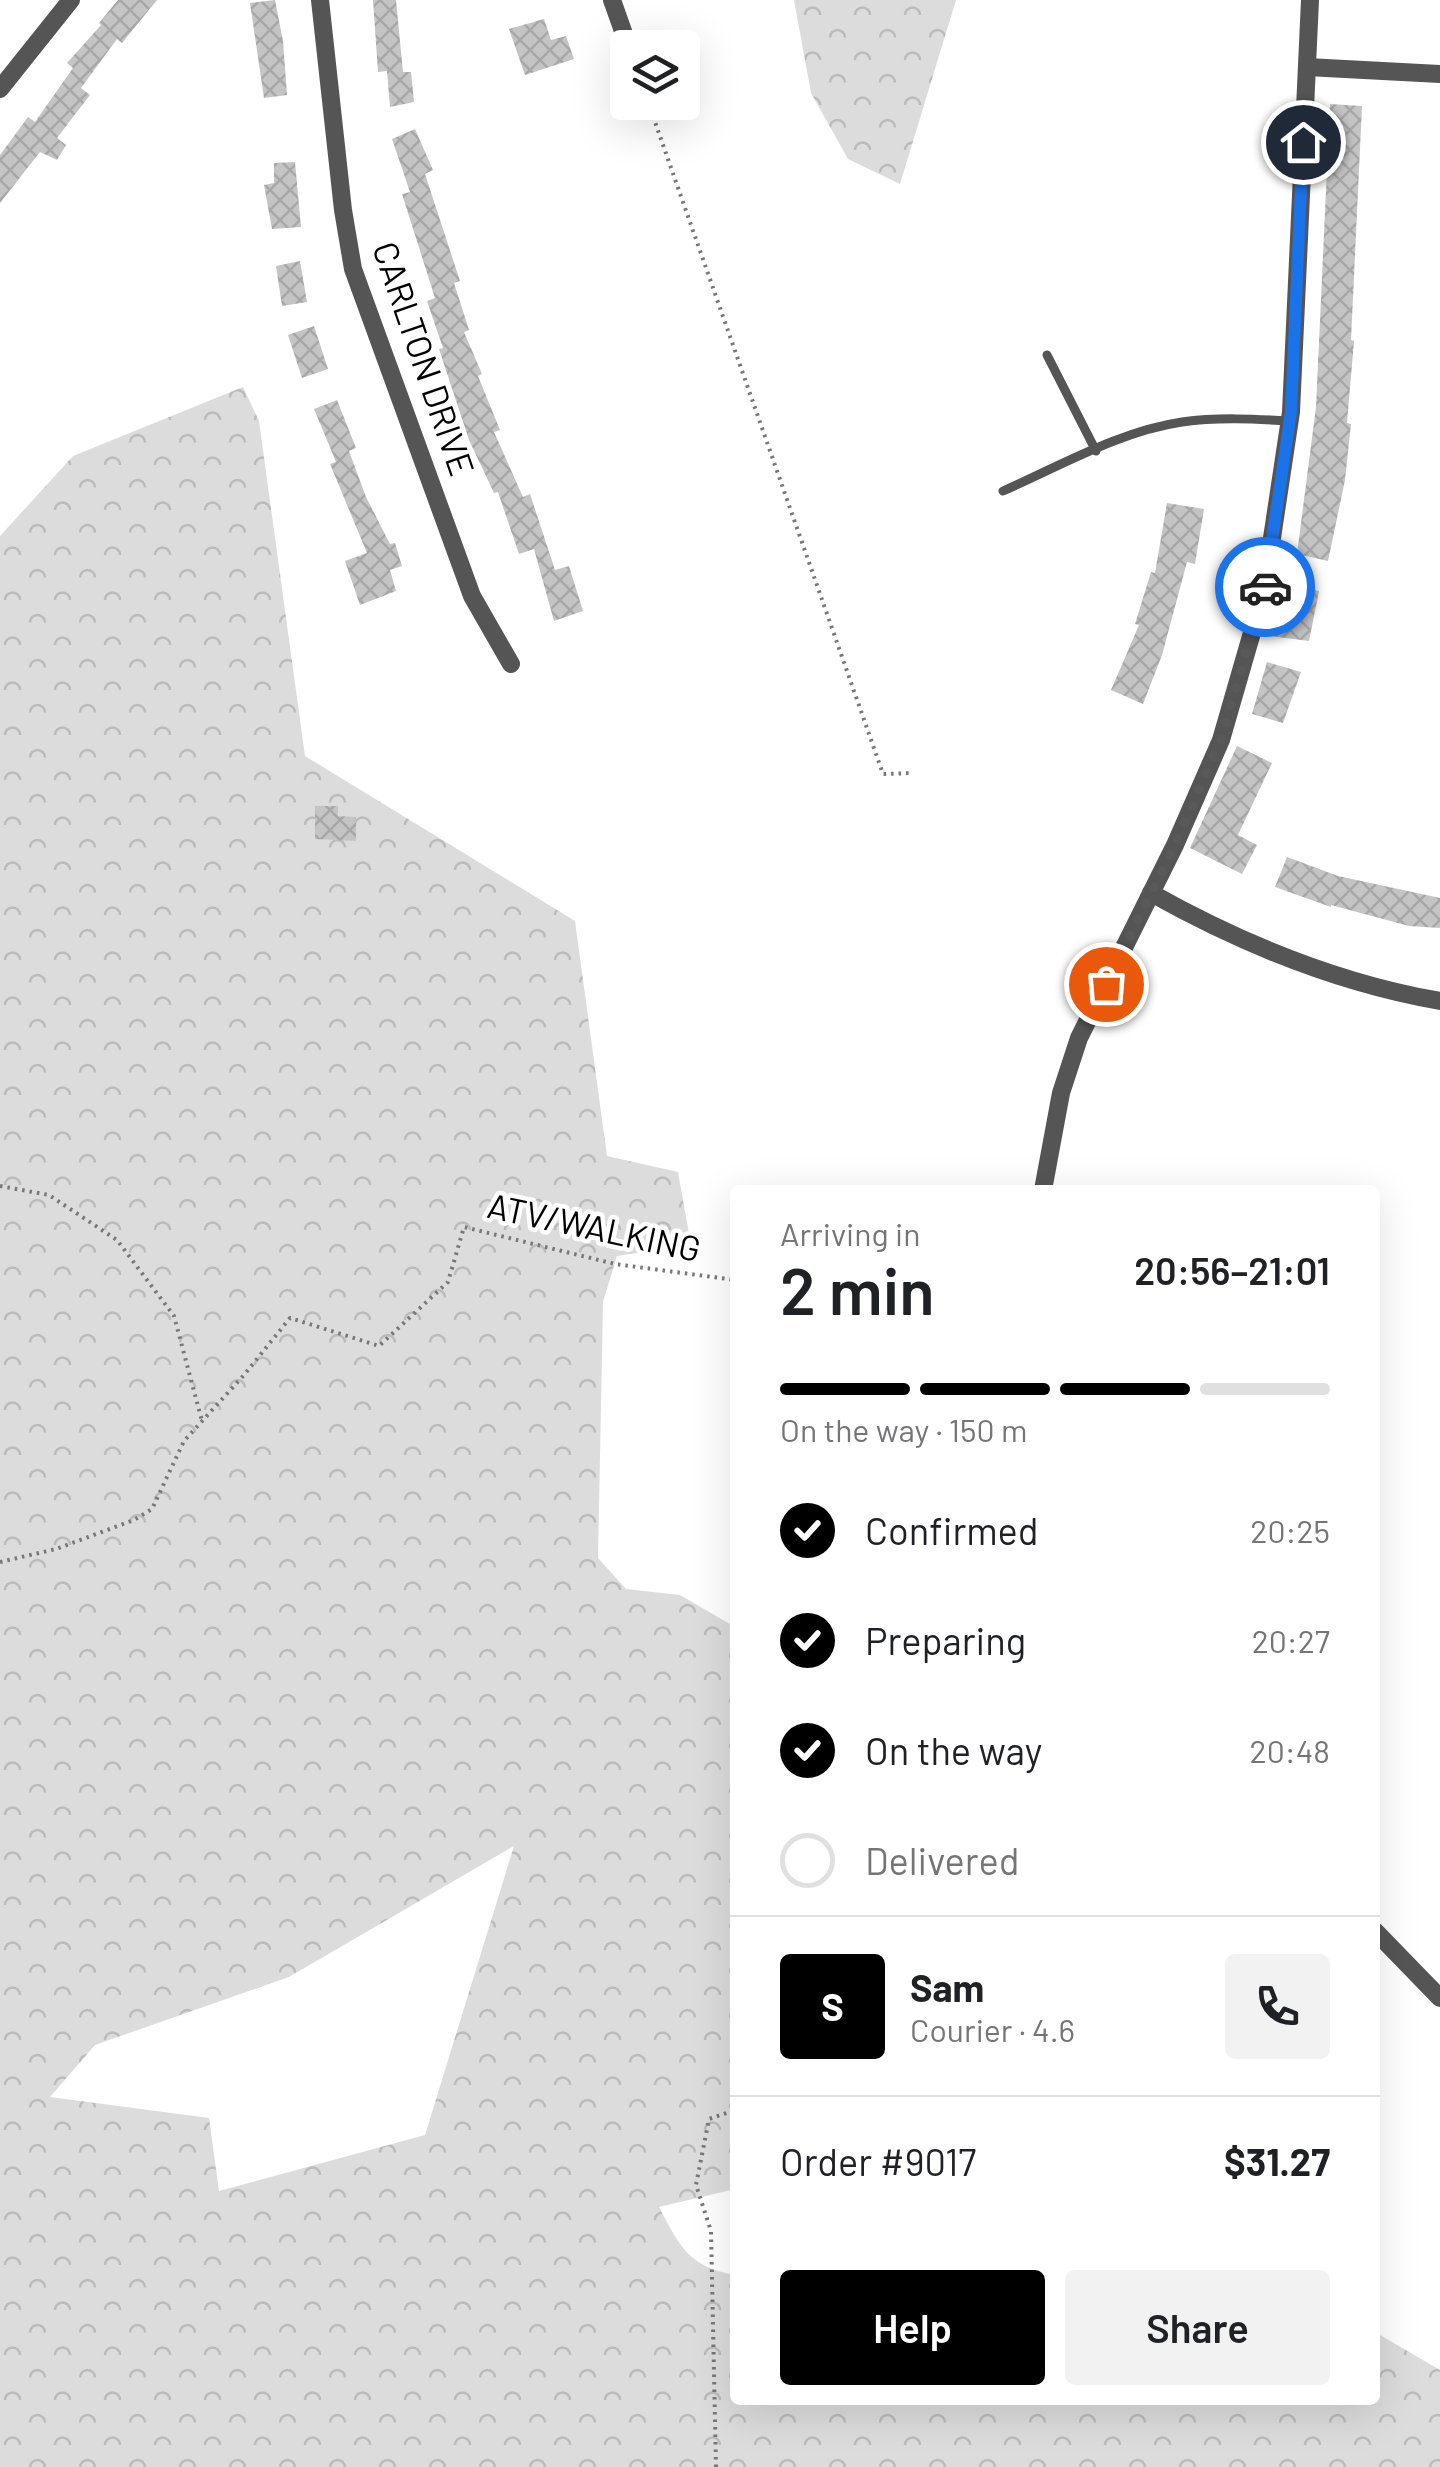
<!DOCTYPE html>
<meta charset="utf-8">
<style>
:root{--surface:#fff;--page:#f2f2f2;--text:#202124;--muted:#757577;--line:#e0e0e0;--accent:#000}
body{margin:0;font-family:Barlow,sans-serif;background:var(--page);color:var(--text);height:100vh;display:flex;flex-direction:column;font-size:38px;white-space:nowrap}
*{box-sizing:border-box;margin:0}
p{font-size:32px;color:var(--muted)}
.icon{flex:none;width:55px;height:55px;fill:none;stroke:currentColor;stroke-width:2;stroke-linecap:round;stroke-linejoin:round}
.map{position:relative;flex:1;overflow:hidden}
.drawer{position:absolute;left:730px;top:1185px;width:650px;height:1220px;display:flex;flex-direction:column;background:var(--surface);border-radius:10px;box-shadow:0 10px 40px #0002}
.drawer>*{flex:none}
.buttons{position:absolute;left:610px;top:30px;display:grid;gap:20px}
.buttons a{display:grid;place-items:center;width:90px;height:90px;border-radius:10px;background:var(--surface);box-shadow:0 10px 40px #0002;font-size:50px}
.pin{position:absolute;display:grid;place-items:center;width:85px;height:85px;color:#fff;margin:-42px;border:5px solid #fff;border-radius:50%;box-shadow:0 2px 10px #0007}
.courier{position:absolute;display:grid;place-items:center;width:100px;height:100px;margin:-50px;border:8px solid #1a73e8;border-radius:50%;background:#fff;color:#222;box-shadow:0 2px 12px #0007}
.headline em{font-style:normal;font-weight:600}
.headline div{display:flex;flex-direction:column-reverse}
.headline{display:flex;align-items:center;justify-content:space-between;height:170px;padding:0 50px}
h1{font-size:65px;font-weight:600;line-height:75px}
.bar{display:grid;grid-template-columns:repeat(4,1fr);gap:15px 10px;align-content:center;height:120px;padding:0 50px}
.bar i{height:12px;border-radius:8px;background:var(--line)}
.bar .on{background:var(--accent)}
.bar p{grid-column:span 4}
.line{display:flex;align-items:center;gap:25px;padding:0 50px;border-top:2px solid var(--line)}
.line div{flex:1}
.round{display:grid;place-items:center;flex:none;width:105px;height:105px;border-radius:10px;background:var(--page)}
ol{padding:0 50px;list-style:none}
li{display:flex;align-items:center;gap:30px;height:110px}
li p{margin-inline-start:auto}
li .icon{padding:10px;border-radius:50%;background:var(--accent);color:#fff;stroke-width:4}
li:last-child{color:var(--muted)}
li i{width:55px;height:55px;border:5px solid var(--line);border-radius:50%}
.button{display:flex;gap:20px;margin-top:auto;padding:20px 50px}
.button a{flex:1;height:115px;border-radius:10px;background:var(--accent);color:#fff;font-size:40px;font-weight:600;line-height:115px;text-align:center}
.button a+a{background:var(--page);color:var(--text)}
.map>svg:first-child{display:block}
</style>
<div class="map">
<svg width="1440" height="2467" viewBox="0 0 1440 2467">
<defs>
<pattern id="forest-crowns" width="20" height="18" patternUnits="userSpaceOnUse" patternTransform="scale(2.5)"><rect width="20" height="18" fill="#dcdcdc"/><path d="M2 6a3 3 0 1 1 6 0M12 15a3 3 0 1 1 6 0" fill="none" stroke="#bbb"/></pattern>
<pattern id="building-cross-hatch" width="8" height="8" patternUnits="userSpaceOnUse" patternTransform="scale(2.5)"><rect width="8" height="8" fill="#c4c4c4"/><path d="M0 0l8 8M0 8l8-8" fill="none" stroke="#a7a7a7"/></pattern>
</defs>
<rect width="100%" height="100%" fill="#fff"/>
<g fill="url(#forest-crowns)" fill-rule="evenodd">
<path d="M794 0H956L900 184 848 159 811 93Z"/>
<path d="M243 387 259 421 305 756 575 921 607 1156 678 1172 691 1245 617 1256 603 1302 598 1558 626 1589 680 1595 735 1627V2189L659 2207C679 2245 688 2267 735 2275V2400H1375V2332L1440 2370V2467H0V536L73 456ZM514 1846 425 2135 219 2191 209 2118 50 2097 95 2045 289 1977Z"/>
</g>
<g fill="url(#building-cross-hatch)">
<path d="M118 0H157L122 43 117 39 81 88 90 95 57 138 66 145 57 160 40 152 0 203V155L28 117 35 122 73 68 67 63 101 25 99 23Z"/>
<path d="M275 0 283 41 287 95 264 98 250 3Z"/>
<path d="M373 0H396L403 72H411L414 102 390 107 387 71 378 72Z"/>
<path d="M544 19 551 40 566 36 574 59 525 75 509 29Z"/>
<path d="M1330 104 1362 106 1351 340 1354 341 1347 423 1351 424 1345 480 1328 561 1297 554 1316 407Z"/>
<path d="M415 129 433 170 425 174 460 281 454 283 469 330 464 332 482 374 478 376 500 430 494 432 523 497 530 494 555 570 569 566 583 611 554 621 534 549 519 554 498 492 494 493 469 440 439 349 443 348 427 301 435 298 402 194 410 192 392 139Z"/>
<path d="M295 162 301 227 272 229 264 185 274 183V163Z"/>
<path d="M300 261 307 302 282 306 276 266Z"/>
<path d="M314 326 328 369 302 378 288 335Z"/>
<path d="M337 400 356 448 349 451 366 497 390 544 395 543 402 566 390 570 396 591 360 605 345 561 367 553 330 464 336 462 314 409Z"/>
<path d="M1167 503 1204 509 1195 564 1187 562 1162 655 1143 704 1111 690 1139 625 1135 624 1151 572 1155 573Z"/>
<path d="M1284 583 1319 591 1309 641 1270 636Z"/>
<path d="M1267 662 1301 672 1283 723 1252 714Z"/>
<path d="M1237 746 1272 763 1238 835 1257 845 1242 874 1190 848Z"/>
<path d="M315 806H338V816L356 817V841L315 839Z"/>
<path d="M1287 857 1338 876 1440 898V928L1409 926 1331 905V907L1275 887Z"/>
</g>
<g fill="none" stroke-linecap="round" stroke-linejoin="round">
<g stroke="#777" stroke-width="4" stroke-dasharray="2.5 5" stroke-linecap="butt">
<path d="M648 102 883 774 912 773"/>
<path d="M0 1186 49 1195 117 1240 174 1316 202 1421"/>
<path d="M0 1562 56 1549 134 1520 152 1509 184 1441 244 1375 290 1318 379 1346 448 1282 464 1227 615 1264 735 1280"/>
<path d="M716 2467 711 2231 696 2185 709 2119 735 2110"/>
</g>
<g stroke="#555" stroke-width="9">
<path d="M1047 355 1096 451"/>
<path d="M1003 491C1060 466 1120 431 1182 422 1218 417 1254 419 1290 421"/>
</g>
<g stroke="#555" stroke-width="18">
<path d="M320 0 343 210 353 269 472 596 511 664"/>
<path d="M612 0 629 48"/>
<path d="M1307 67 1440 74"/>
<path d="M0 89 71 0"/>
<path d="M1151 893C1242 944 1337 983 1440 1001"/>
<path d="M1043 1190 1061 1093 1079 1038 1175 845 1221 740 1264 591 1291 412 1310 0"/>
<path d="M1375 1931 1440 1998"/>
</g>
</g>
<g fill="none" stroke-linecap="round" stroke-linejoin="round">
<path stroke="#595959" stroke-width="10" stroke-dasharray="0 18" d="M1106 984 1175 845 1221 740 1265 587"/>
<path stroke="#1a73e8" stroke-width="12" d="M1265 587 1291 412 1303 142"/>
</g>
<g text-anchor="middle" stroke-width="9" stroke-linejoin="round" paint-order="stroke">
<g font-size="35" fill="#000" stroke="#fff">
<text transform="translate(423 359) rotate(71)" y="12">CARLTON DRIVE</text>
<text transform="translate(594 1228) rotate(12)" y="12">ATV/WALKING</text>
</g>
</g>
</svg>
<div class="buttons">
<a><svg class="icon" aria-label="layers" viewBox="0 0 24 24"><path d="M12 4l9 5-9 5-9-5zM3 14l9 5 9-5"/></svg></a>
</div>
<div class="pin" style="left:1106px;top:984px;background:#ea580c"><svg class="icon" aria-label="bag" viewBox="0 0 24 24"><path d="M5 8h14l-1 12H6zM9 8a3 3 0 0 1 6 0"/></svg></div>
<div class="pin" style="left:1303px;top:142px;background:#1f2937"><svg class="icon" aria-label="home" viewBox="0 0 24 24"><path d="M3 11l9-7 9 7M6 9v11h12V9"/></svg></div>
<div class="courier" style="left:1265px;top:587px"><svg class="icon" aria-label="car" viewBox="0 0 24 24"><path d="M5 17H2v-5l4-1 3-4h7l3 4 3 1v5h-3M9 17h6M6 11h13"/><circle cx="7" cy="17" r="2"/><circle cx="17" cy="17" r="2"/></svg></div>
<section class="drawer">
<div class="headline"><div><h1>2 min</h1><p>Arriving in</p></div><em>20:56–21:01</em></div>
<div class="bar"><i class="on"></i><i class="on"></i><i class="on"></i><i></i><p>On the way · 150 m</p></div>
<ol>
<li><svg class="icon" aria-label="check" viewBox="0 0 24 24"><path d="M5 12l5 5 9-10"/></svg>Confirmed<p>20:25</p></li>
<li><svg class="icon" aria-label="check" viewBox="0 0 24 24"><path d="M5 12l5 5 9-10"/></svg>Preparing<p>20:27</p></li>
<li><svg class="icon" aria-label="check" viewBox="0 0 24 24"><path d="M5 12l5 5 9-10"/></svg>On the way<p>20:48</p></li>
<li><i></i>Delivered</li>
</ol>
<div class="line" style="height:180px"><b class="round" style="background:var(--accent);color:#fff">S</b><div><b>Sam</b><p>Courier · 4.6</p></div><a class="round"><svg class="icon" aria-label="phone" viewBox="0 0 24 24"><path d="M5 4h4l2 5-3 2q2 4 5 5l2-3 5 2v4C11 20 4 13 5 4z"/></svg></a></div>
<div class="line" style="height:130px"><div>Order #9017</div><b>$31.27</b></div>
<div class="button"><a>Help</a><a>Share</a></div>
</section>
</div>
